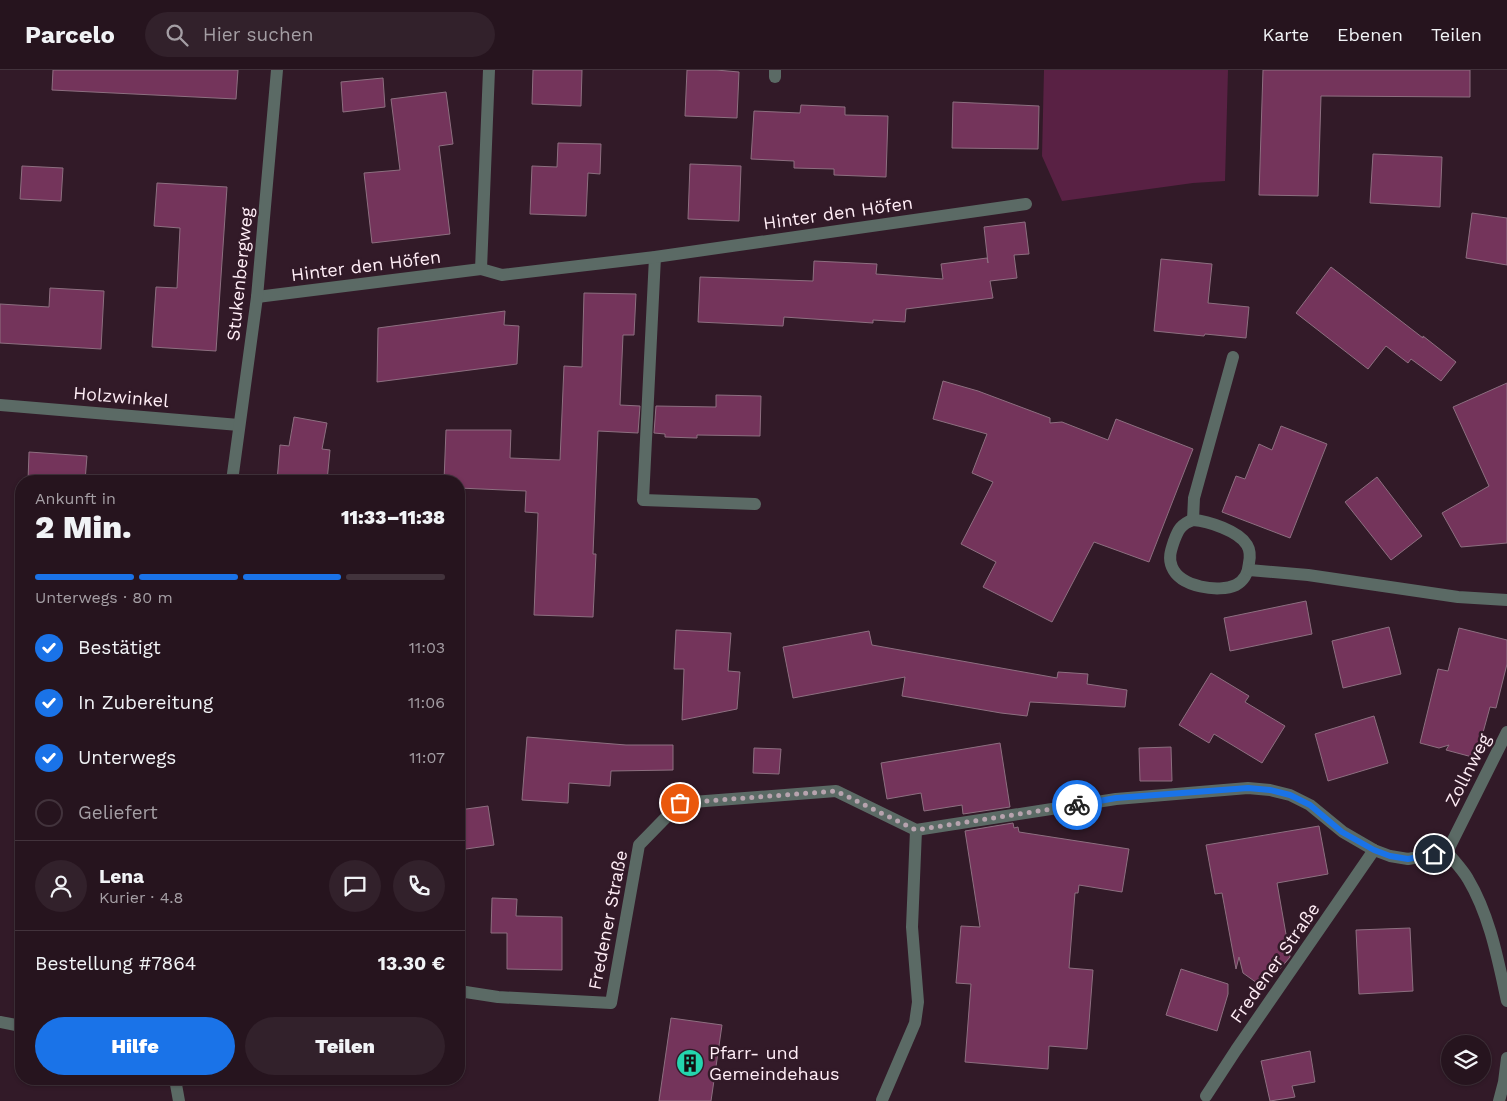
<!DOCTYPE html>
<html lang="de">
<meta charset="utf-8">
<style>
:root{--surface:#26141e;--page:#32212b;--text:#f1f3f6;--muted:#a49ea4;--line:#42333c;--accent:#1a73e8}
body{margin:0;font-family:"Work Sans",sans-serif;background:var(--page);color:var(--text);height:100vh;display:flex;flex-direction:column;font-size:19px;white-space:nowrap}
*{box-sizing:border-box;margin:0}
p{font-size:16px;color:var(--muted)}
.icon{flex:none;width:28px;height:28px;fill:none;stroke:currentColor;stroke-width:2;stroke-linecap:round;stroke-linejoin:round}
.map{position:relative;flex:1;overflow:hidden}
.details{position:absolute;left:15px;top:405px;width:450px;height:610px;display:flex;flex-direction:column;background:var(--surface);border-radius:20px;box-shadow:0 1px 4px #0004,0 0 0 1px var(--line)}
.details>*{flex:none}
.fabs{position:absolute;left:1441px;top:965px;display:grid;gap:10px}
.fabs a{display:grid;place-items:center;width:50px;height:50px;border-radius:50%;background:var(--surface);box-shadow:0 1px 4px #0004,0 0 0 1px var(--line);font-size:25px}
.pin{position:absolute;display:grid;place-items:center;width:42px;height:42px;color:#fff;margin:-21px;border:2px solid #fff;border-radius:50%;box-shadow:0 1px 5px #0007}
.courier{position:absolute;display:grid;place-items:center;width:50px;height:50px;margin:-25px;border:4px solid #1a73e8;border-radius:50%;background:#fff;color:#222;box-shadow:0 1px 6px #0007}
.overview em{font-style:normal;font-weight:800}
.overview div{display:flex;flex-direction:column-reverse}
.overview{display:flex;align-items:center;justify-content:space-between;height:85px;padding:0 20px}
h1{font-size:32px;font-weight:800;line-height:38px}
.bar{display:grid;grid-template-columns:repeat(4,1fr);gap:8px 5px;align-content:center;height:60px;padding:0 20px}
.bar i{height:6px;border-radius:4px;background:var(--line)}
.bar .on{background:var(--accent)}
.bar p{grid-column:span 4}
.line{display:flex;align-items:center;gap:12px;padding:0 20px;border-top:1px solid var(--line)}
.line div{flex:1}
.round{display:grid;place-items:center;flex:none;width:52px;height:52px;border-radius:26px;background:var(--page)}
ol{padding:0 20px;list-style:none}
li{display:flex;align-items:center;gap:15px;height:55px}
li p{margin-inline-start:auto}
li .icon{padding:5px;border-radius:50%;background:var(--accent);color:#fff;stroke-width:4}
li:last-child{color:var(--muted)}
li i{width:28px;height:28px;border:2px solid var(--line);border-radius:50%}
.cta{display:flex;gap:10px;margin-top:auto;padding:10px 20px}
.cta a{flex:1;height:58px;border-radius:30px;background:var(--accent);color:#fff;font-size:20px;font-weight:800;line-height:58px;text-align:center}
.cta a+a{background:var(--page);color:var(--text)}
header{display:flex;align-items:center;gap:30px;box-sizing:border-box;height:70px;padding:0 25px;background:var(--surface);border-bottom:1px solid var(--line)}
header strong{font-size:24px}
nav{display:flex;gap:28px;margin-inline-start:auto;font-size:18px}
.search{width:350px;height:45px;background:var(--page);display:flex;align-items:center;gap:12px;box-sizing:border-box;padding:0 18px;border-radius:28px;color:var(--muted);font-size:19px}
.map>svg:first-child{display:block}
</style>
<header>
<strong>Parcelo</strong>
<div class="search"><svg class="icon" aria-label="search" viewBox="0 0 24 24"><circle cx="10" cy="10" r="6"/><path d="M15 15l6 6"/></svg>Hier suchen</div>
<nav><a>Karte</a><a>Ebenen</a><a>Teilen</a></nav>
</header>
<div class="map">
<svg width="1507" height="1031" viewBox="0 0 1507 1031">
<rect width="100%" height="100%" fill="#321a28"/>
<path fill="#592144" d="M1044 0H1228L1225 111 1193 113 1062 131 1042 86Z"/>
<g fill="#74345b" stroke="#8d6f80">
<path d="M53 0H238L236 29 52 20Z"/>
<path d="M533 0H582L581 36 532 34Z"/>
<path d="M687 0H716L739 2 737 48 685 46Z"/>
<path d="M1263 0H1470V27L1321 26 1318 126 1259 125Z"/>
<path d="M383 8 385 37 343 42 341 12Z"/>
<path d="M446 22 453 74 439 76 450 164 372 173 364 103 400 100 391 29Z"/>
<path d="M953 32 1039 36 1038 79 952 78Z"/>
<path d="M801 35 845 37V45L888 46 886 107 834 105V99L794 98V91L751 89 754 41 800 43Z"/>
<path d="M558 73 601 74 600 104 588 103 586 146 530 144 532 96 557 97Z"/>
<path d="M1373 84 1442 87 1440 137 1370 133Z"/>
<path d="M690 94 741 96 739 151 688 149Z"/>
<path d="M22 96 63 98 61 131 20 129Z"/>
<path d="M157 113 227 117 216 281 152 277 156 217 177 218 180 158 154 156Z"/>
<path d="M1472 143 1507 148V195L1466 188Z"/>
<path d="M1025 152 1029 184 1014 185 1017 208 990 211 993 228 906 239 905 252 873 250V253L784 247 783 256 698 252 700 207 813 211 814 191 877 194 876 204 943 209 941 194 987 188 988 193 984 157Z"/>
<path d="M1161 189 1212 194 1208 233 1249 237 1246 268 1205 264 1204 266 1154 261Z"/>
<path d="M1331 197 1423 268V266L1456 292 1441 311 1411 289 1408 293 1386 276 1368 299 1296 243Z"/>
<path d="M50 218 104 221 101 279 0 273V234L49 237Z"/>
<path d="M584 223 636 224 634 265H623L620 335 640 336 638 363 598 361 593 484H596L593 547 534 545 538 443 525 442 526 421 459 418V411H444L446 360H511L510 388 560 390 564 296 582 297Z"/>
<path d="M505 241 504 255 519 256 517 294 377 312 378 258Z"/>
<path d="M943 311 978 321 1050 348V353L1062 352 1108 370 1116 349 1193 379 1149 492 1094 472 1052 552 983 517 996 492 961 474 993 412 972 403 987 364 933 349Z"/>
<path d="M1507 313V473L1461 477 1442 443 1489 416 1453 337Z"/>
<path d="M716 325 761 326 760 366 697 365V368L665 367V364L654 363 656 336 716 337Z"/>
<path d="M294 347 327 353 322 379 330 380 327 411H277L280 375 289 376Z"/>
<path d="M1281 356 1327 374 1290 468 1222 442 1236 406 1245 409 1259 374 1272 380Z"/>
<path d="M29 382 87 386 85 411H28Z"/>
<path d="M1377 407 1422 466 1391 490 1345 432Z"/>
<path d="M1306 531 1312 564 1230 581 1224 548Z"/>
<path d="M1389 557 1401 604 1343 618 1332 571Z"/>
<path d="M1459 558 1507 570V594L1496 638 1490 637 1476 688 1446 680 1449 675 1439 678 1420 673 1438 599 1448 601Z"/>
<path d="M676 560 731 563 728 601 740 602 737 639 682 650 684 599H674Z"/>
<path d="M869 561 872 575 1057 608 1058 602 1088 604 1087 614 1127 620 1125 637 1030 632 1027 646 1001 643 902 626 905 607 793 628 783 577Z"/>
<path d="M1211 603 1249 626 1245 632 1285 656 1262 693 1214 664 1209 673 1179 655Z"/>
<path d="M1374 646 1388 693 1328 711 1315 664Z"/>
<path d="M527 667 626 675H673V700L611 701 610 716 569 713 568 733 522 730Z"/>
<path d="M1000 673 1010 737 963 744 962 735 924 741 921 723 887 729 881 693Z"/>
<path d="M1171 677 1172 711H1140L1139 678Z"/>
<path d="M754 678 781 679 779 704 753 703Z"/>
<path d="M488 736 494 775 459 780V740Z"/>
<path d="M1013 753 1014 758 1018 757 1019 762 1129 779 1122 822 1079 815 1078 823H1075L1069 898 1093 900 1087 979 1049 976 1048 999 965 992 971 914 956 913 961 856 980 857 965 761Z"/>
<path d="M1319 756 1328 804 1277 813 1290 887 1264 918 1243 903 1239 887 1236 899 1222 823 1215 824 1206 775Z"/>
<path d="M492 828 517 829 516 846 562 847V900L507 899V863H491Z"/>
<path d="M1410 858 1413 921 1359 924 1356 860Z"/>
<path d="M1181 899 1228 914V924L1217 961 1166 945Z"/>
<path d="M671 948 722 955 711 1031H659Z"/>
<path d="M1310 981 1315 1012 1292 1016 1295 1027 1270 1031 1261 991Z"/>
</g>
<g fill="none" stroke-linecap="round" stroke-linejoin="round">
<g stroke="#5b6a65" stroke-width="12">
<path d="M775 7V0"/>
<path d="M655 187 643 430 755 434"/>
<path d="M481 199 502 205 655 187 1026 134"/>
<path d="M257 227 481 199 489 0"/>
<path d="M0 335 239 355"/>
<path d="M232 411 257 227 277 0"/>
<path d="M1193 450C1208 451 1239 461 1247 475 1250 480 1250 488 1249 493 1248 503 1245 510 1236 515 1219 523 1180 517 1172 497 1168 488 1171 480 1174 471 1178 460 1181 454 1193 450Z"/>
<path d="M1193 450 1194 428 1233 287"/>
<path d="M1249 500 1308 505 1458 527 1507 530"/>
<path d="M1447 782C1454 791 1463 800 1468 809 1490 846 1498 890 1507 931"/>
<path d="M1447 782 1507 662"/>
<path d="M459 921 498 927 611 933 639 775 680 733 836 721 916 760 1116 729 1248 718 1270 720 1290 725 1310 735 1343 762 1374 780 1390 786 1408 789 1447 782"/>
<path d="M0 952 21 956"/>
<path d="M175 1009 179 1031"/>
<path d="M1206 1026 1236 980 1374 780"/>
<path d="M882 1030 915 953 918 932 912 857 916 760"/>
<path d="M1499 1031 1504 1012 1507 988"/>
</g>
</g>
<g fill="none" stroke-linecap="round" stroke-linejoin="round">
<path stroke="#b7a3ae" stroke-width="5" stroke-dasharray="0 9" d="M680 733 836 721 916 760 1077 735"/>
<path stroke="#1a73e8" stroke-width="6" d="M1077 735 1116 728 1248 718 1270 720 1290 725 1310 735 1342 762 1374 780 1390 786 1408 789 1434 784"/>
</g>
<defs>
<g id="building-disc" transform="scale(1.4375)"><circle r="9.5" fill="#24d5ae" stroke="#321a28"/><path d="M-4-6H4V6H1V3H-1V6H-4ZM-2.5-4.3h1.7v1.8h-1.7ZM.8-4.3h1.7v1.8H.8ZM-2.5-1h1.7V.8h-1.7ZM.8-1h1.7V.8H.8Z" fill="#111"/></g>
</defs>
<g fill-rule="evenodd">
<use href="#building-disc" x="690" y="993"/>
</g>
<g text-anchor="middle" stroke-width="5" stroke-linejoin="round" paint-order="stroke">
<g font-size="18" fill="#ffedf6" stroke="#321a28">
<text transform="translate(838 143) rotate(-8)" y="6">Hinter den Höfen</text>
<text transform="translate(366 196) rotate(-7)" y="6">Hinter den Höfen</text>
<text transform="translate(240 204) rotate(-84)" y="6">Stukenbergweg</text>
<text transform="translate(121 327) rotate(5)" y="6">Holzwinkel</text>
<text transform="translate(1468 700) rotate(-63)" y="6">Zollnweg</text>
<text transform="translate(608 850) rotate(-79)" y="6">Fredener Straße</text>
<text transform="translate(1275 893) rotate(-55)" y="6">Fredener Straße</text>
</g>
<g font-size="18" fill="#ffedf6" stroke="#321a28" text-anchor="start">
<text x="709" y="989">Pfarr- und<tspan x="709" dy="21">Gemeindehaus</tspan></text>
</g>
</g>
</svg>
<div class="fabs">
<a><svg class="icon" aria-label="layers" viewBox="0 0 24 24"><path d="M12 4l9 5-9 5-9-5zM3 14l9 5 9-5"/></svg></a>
</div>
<div class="pin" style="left:680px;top:733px;background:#ea580c"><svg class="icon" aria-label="bag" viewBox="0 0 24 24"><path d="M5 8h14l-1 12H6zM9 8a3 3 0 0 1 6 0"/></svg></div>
<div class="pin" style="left:1434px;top:784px;background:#1f2937"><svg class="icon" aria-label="home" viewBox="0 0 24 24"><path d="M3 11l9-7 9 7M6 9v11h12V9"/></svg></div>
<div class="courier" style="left:1077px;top:735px"><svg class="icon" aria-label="bike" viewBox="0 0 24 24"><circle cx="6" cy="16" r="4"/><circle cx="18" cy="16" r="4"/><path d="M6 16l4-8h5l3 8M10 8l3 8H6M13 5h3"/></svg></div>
<section class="details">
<div class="overview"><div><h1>2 Min.</h1><p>Ankunft in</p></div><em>11:33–11:38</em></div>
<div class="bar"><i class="on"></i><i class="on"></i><i class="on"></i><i></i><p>Unterwegs · 80 m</p></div>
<ol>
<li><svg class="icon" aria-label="check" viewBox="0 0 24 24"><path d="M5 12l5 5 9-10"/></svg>Bestätigt<p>11:03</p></li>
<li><svg class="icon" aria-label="check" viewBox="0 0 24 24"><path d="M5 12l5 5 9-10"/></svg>In Zubereitung<p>11:06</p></li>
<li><svg class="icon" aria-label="check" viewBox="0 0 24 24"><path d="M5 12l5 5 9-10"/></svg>Unterwegs<p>11:07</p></li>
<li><i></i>Geliefert</li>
</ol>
<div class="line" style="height:90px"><a class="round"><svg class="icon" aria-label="person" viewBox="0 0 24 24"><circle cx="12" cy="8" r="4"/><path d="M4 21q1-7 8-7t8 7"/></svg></a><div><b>Lena</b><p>Kurier · 4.8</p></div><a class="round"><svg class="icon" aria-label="chat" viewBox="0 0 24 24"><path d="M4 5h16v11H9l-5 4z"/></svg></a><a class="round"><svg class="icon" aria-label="phone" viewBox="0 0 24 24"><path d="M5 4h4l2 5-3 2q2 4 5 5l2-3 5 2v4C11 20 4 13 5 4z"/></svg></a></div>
<div class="line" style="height:65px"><div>Bestellung #7864</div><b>13.30 €</b></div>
<div class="cta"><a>Hilfe</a><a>Teilen</a></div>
</section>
</div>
